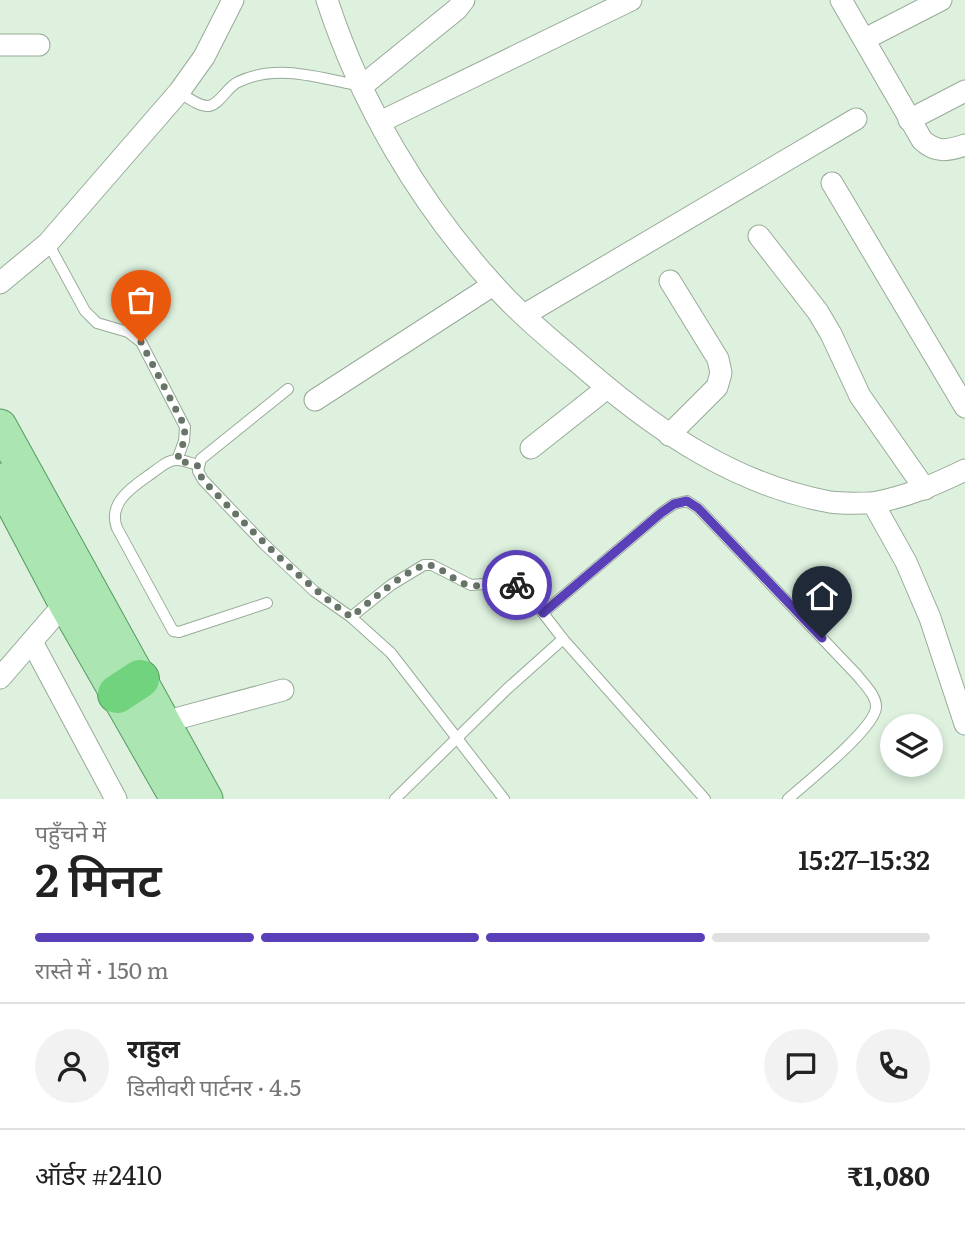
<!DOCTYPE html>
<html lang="hi">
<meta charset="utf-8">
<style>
:root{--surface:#fff;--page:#f2f2f2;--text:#222;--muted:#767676;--line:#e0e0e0;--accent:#5a40b8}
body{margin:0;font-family:Literata,"Noto Sans Devanagari",serif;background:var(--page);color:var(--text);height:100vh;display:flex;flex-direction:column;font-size:26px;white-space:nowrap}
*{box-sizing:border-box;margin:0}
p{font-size:23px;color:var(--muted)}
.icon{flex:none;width:38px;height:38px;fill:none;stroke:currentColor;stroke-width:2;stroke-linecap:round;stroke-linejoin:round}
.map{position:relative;height:799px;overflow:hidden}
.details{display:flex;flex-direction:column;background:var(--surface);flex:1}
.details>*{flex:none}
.fabs{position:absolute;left:880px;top:714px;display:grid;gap:14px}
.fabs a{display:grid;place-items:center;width:63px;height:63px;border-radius:50%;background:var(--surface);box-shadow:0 4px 10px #0003;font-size:35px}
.pin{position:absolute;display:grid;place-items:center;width:60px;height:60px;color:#fff;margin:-72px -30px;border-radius:50% 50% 50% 0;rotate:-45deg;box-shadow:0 0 7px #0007}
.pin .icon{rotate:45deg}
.courier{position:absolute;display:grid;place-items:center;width:70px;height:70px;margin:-35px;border:5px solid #5a40b8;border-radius:50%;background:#fff;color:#222;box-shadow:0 2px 9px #0007}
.overview em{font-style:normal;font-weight:600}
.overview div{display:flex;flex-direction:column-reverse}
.overview{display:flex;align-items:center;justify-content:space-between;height:119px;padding:0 35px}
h1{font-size:46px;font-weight:600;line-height:52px}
.bar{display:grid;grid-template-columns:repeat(4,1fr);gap:10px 7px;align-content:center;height:84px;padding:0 35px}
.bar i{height:9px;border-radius:5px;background:var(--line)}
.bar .active{background:var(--accent)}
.bar p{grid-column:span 4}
.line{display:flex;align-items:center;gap:18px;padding:0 35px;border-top:2px solid var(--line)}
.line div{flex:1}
.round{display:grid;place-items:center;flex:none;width:74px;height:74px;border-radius:37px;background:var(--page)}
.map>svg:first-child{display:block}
</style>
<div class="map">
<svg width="965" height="799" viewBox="0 0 965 799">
<rect width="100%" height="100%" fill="#ddf1de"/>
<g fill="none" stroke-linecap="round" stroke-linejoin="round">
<g stroke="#98ab99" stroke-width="12">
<g id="lane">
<path d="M179 92C187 97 199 107 209 106 220 104 227 87 238 82 277 63 320 78 361 86"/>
<path d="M48 243 85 311 97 323 128 332 141 342 185 427 184 441 177 460"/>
<path d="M288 389 201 459 198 471 203 480 264 544 314 591 351 617 391 653 504 799"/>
<path d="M198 465C192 464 183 459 176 460 168 460 159 468 152 473 134 486 107 502 117 528L173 631 179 632 267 603"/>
<path d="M543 613 563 639 705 799"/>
<path d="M351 617 391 585 424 565H432L471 585 511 582 521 586 543 613 661 513 674 504 687 501 698 508 857 675C864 684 877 696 876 708 873 730 807 782 788 799"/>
<path d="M395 799 507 689 563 639"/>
</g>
</g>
<g stroke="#98ab99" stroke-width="23">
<g id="street">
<path d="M327 0C361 104 419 202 492 283 521 316 556 344 590 373 660 433 737 485 830 502 844 504 859 503 873 503L906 562 930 618 965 724"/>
<path d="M841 0 922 140C936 153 948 151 965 145"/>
<path d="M865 39 941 0"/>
<path d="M0 45H39"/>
<path d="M362 86 457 9 464 0"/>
<path d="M909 120 965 91"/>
<path d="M380 122 631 0"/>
<path d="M832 183 965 407"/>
<path d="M759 236 818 312 831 334 860 396 925 489"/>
<path d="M0 283 48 243 179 92 204 57 233 0"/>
<path d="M524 315 856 119"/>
<path d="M315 400 493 285"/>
<path d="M669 435 717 387 721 373 718 359 670 281"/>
<path d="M531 448 607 388"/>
<path d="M873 503C906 497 934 485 965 470"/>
<path d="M32 642 116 799"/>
<path d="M0 678 65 603"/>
<path d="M164 722 283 690"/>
</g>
</g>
<g stroke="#579a60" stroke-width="35">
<g id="primary">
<path d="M0 426 206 799"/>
<path d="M0 480 65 603 177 799"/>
</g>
</g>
<g stroke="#579a60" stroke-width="40">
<path id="highway" d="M117 694 140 679"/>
</g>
<use href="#lane" stroke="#fff" stroke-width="10"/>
<use href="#street" stroke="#fff" stroke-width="21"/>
<use href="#primary" stroke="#aae5b2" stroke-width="33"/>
<use href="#highway" stroke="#71d37e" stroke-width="38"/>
</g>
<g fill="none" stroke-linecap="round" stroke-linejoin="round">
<path stroke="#677468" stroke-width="7" stroke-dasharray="0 12.6" d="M141 342 185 427 184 441 177 460 198 466V471L203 480C250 529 296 578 351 617 366 605 411 565 428 565 440 566 451 578 462 583 477 589 496 584 511 582L517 585"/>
<path stroke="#5a40b8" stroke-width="9" d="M517 585 527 591 543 613 661 513 674 504 687 501 698 508 822 638"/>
</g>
</svg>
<div class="fabs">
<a><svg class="icon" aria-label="layers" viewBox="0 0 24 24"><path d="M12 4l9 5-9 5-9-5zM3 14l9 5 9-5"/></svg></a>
</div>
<div class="pin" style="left:141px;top:342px;background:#ea580c"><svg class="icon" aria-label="bag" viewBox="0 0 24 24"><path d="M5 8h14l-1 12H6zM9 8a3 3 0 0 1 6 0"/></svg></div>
<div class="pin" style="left:822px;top:638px;background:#1f2937"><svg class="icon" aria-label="home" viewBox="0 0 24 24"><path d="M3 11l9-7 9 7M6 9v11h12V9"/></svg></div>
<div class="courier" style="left:517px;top:585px"><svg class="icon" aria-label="bike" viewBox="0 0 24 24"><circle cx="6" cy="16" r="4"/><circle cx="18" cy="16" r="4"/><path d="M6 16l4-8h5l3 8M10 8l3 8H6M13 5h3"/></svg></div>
</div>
<section class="details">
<div class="overview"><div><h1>2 मिनट</h1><p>पहुँचने में</p></div><em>15:27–15:32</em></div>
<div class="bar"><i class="active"></i><i class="active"></i><i class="active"></i><i></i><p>रास्ते में · 150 m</p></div>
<div class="line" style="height:126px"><a class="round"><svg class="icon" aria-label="person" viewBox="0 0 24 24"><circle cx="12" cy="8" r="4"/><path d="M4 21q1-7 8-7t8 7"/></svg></a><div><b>राहुल</b><p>डिलीवरी पार्टनर · 4.5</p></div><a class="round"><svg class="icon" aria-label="chat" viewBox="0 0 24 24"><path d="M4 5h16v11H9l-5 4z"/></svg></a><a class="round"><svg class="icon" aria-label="phone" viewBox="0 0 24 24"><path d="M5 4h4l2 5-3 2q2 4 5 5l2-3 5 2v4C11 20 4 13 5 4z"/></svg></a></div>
<div class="line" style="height:91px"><div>ऑर्डर #2410</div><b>₹1,080</b></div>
</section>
